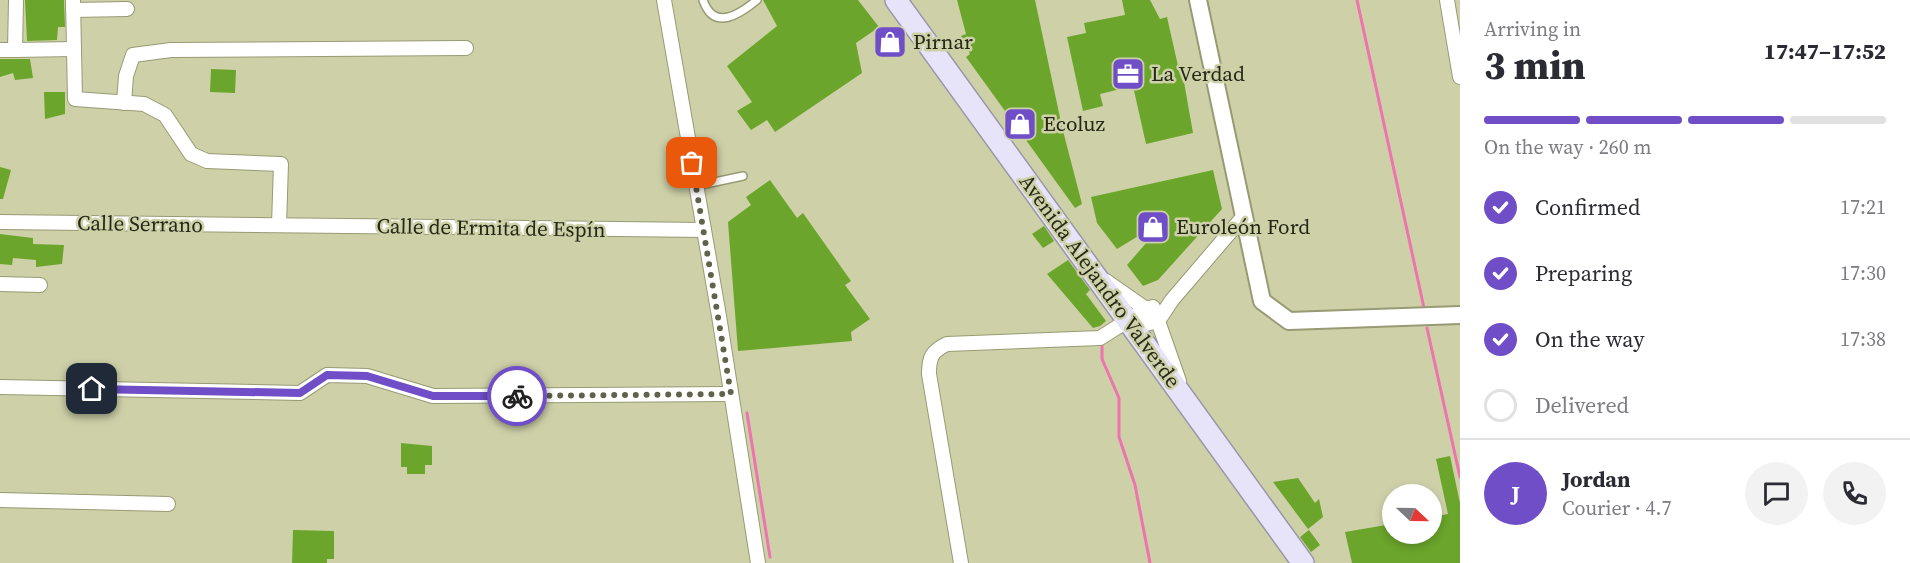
<!DOCTYPE html>
<meta charset="utf-8">
<style>
:root{--surface:#fff;--page:#f2f2f3;--text:#2b2b33;--muted:#7c7c81;--line:#e1e1e2;--accent:#6f4ec7}
body{margin:0;font-family:"Source Serif 4",serif;background:var(--page);color:var(--text);height:100vh;display:flex;flex-direction:column;font-size:22px;white-space:nowrap}
*{box-sizing:border-box;margin:0}
p{font-size:20px;color:var(--muted)}
.icon{flex:none;width:33px;height:33px;fill:none;stroke:currentColor;stroke-width:2;stroke-linecap:round;stroke-linejoin:round}
.map{position:relative;flex:1;overflow:hidden}
.side{display:flex;flex-direction:column;background:var(--surface);width:450px}
.side>*{flex:none}
.needle{width:39px;rotate:112deg}
.buttons{position:absolute;left:1382px;top:484px;display:grid;gap:12px}
.buttons a{display:grid;place-items:center;width:60px;height:60px;border-radius:50%;background:var(--surface);box-shadow:0 3px 9px #0003;font-size:30px}
.pin{position:absolute;display:grid;place-items:center;width:51px;height:51px;color:#fff;margin:-26px;border-radius:12px;box-shadow:0 3px 9px #0006}
.courier{position:absolute;display:grid;place-items:center;width:60px;height:60px;margin:-30px;border:4px solid #6f4ec7;border-radius:50%;background:#fff;color:#222;box-shadow:0 2px 8px #0007}
.summary em{font-style:normal;font-weight:800}
.summary div{display:flex;flex-direction:column-reverse}
.summary{display:flex;align-items:center;justify-content:space-between;height:102px;padding:0 24px}
h1{font-size:39px;font-weight:800;line-height:45px}
.bar{display:grid;grid-template-columns:repeat(4,1fr);gap:9px 6px;align-content:center;height:72px;padding:0 24px}
.bar i{height:8px;border-radius:4px;background:var(--line)}
.bar .on{background:var(--accent)}
.bar p{grid-column:span 4}
.line{display:flex;align-items:center;gap:15px;padding:0 24px;border-top:2px solid var(--line)}
.line div{flex:1}
.round{display:grid;place-items:center;flex:none;width:63px;height:63px;border-radius:32px;background:var(--page)}
ol{padding:0 24px;list-style:none}
li{display:flex;align-items:center;gap:18px;height:66px}
li p{margin-inline-start:auto}
li .icon{padding:6px;border-radius:50%;background:var(--accent);color:#fff;stroke-width:4}
li:last-child{color:var(--muted)}
li i{width:33px;height:33px;border:3px solid var(--line);border-radius:50%}
main{display:flex;flex:1;min-height:0}
.map>svg:first-child{display:block}
</style>
<main>
<div class="map">
<svg width="1460" height="563" viewBox="0 0 1460 563">
<rect width="100%" height="100%" fill="#ced1a8"/>
<g fill="none" stroke-linecap="round" stroke-linejoin="round">
<g stroke="#ed74af" stroke-width="3">
<path d="M1357 0 1424 308"/>
<path d="M1427 328 1460 477"/>
<path d="M1102 345V359L1119 398V437L1135 485 1150 563"/>
<path d="M747 413 770 557"/>
</g>
</g>
<g fill="#6ba52b">
<path d="M25 0H64L65 27H58L57 40 27 41Z"/>
<path d="M763 0H858L879 27 856 43 862 73 775 132 767 120 751 130 737 111 752 102 727 66 777 26Z"/>
<path d="M957 0H1035L1062 127 1082 204 1075 208 966 57 970 54 961 36 966 34Z"/>
<path d="M1122 0H1150L1160 19 1167 17 1178 66 1184 82 1193 133 1146 144 1133 86 1100 94 1103 106 1083 111 1067 37 1086 33 1084 23 1125 15Z"/>
<path d="M0 59H30L33 78 15 80 13 73 0 77Z"/>
<path d="M211 69 236 70 235 93 210 92Z"/>
<path d="M44 92H65V114L45 119Z"/>
<path d="M0 167 11 170 3 199H0Z"/>
<path d="M1213 170 1222 209 1158 280 1143 286 1127 265 1168 218 1117 249 1097 223 1091 197Z"/>
<path d="M770 180 797 218 803 213 851 281 845 285 870 319 851 332 852 341 738 351 728 222 751 205 746 197Z"/>
<path d="M1044 226 1054 241 1043 248 1032 234Z"/>
<path d="M0 234 33 238V244L64 245 62 264 36 267V260L13 258 12 265 0 264Z"/>
<path d="M1068 260 1090 290 1086 294 1106 321 1100 326 1093 328 1047 274Z"/>
<path d="M401 443 432 446V465H425V474H407V467H401Z"/>
<path d="M1450 456 1460 503V563H1352L1345 532 1392 524V534H1431V517L1448 514 1436 459Z"/>
<path d="M1298 478 1315 503 1319 499 1323 517 1308 529 1273 482Z"/>
<path d="M293 530 334 531V559H327V563H292Z"/>
<path d="M1309 530 1320 545 1311 552 1300 537Z"/>
</g>
<g fill="none" stroke-linecap="round" stroke-linejoin="round">
<g stroke="#979a73" stroke-width="10">
<g id="service">
<path d="M703 0C714 32 740 14 757 0"/>
<path d="M696 186 743 176"/>
</g>
</g>
<g stroke="#979a73" stroke-width="16">
<g id="minor">
<path d="M73 0 75 99 144 104 165 115 191 154 207 161 281 164 279 225"/>
<path d="M664 0 719 316 758 563"/>
<path d="M1447 0 1460 77"/>
<path d="M73 10 127 9"/>
<path d="M0 50H15L16 0"/>
<path d="M15 50 74 49"/>
<path d="M124 103 126 76 133 55 171 50 466 48"/>
<path d="M0 222 704 230"/>
<path d="M1106 281 1146 309 1153 307"/>
<path d="M0 284 40 285"/>
<path d="M1179 381 1158 321 1172 300 1243 217"/>
<path d="M0 387 300 393 327 375 367 376 433 396 731 394"/>
<path d="M0 500 168 504"/>
<path d="M961 563 929 374C929 357 932 351 947 344L1100 338 1146 309 1158 321 1134 327"/>
</g>
</g>
<g stroke="#979a73" stroke-width="20">
<path id="tertiary" d="M1198 0 1262 301 1289 321 1460 315"/>
</g>
<g stroke="#9996a8" stroke-width="24">
<path id="primary" d="M896 0 1303 563"/>
</g>
<use href="#service" stroke="#fff" stroke-width="7"/>
<use href="#minor" stroke="#fff" stroke-width="14"/>
<use href="#tertiary" stroke="#fff" stroke-width="16"/>
<use href="#primary" stroke="#e7e4fa" stroke-width="21"/>
</g>
<g fill="none" stroke-linecap="round" stroke-linejoin="round">
<path stroke="#60624a" stroke-width="6" stroke-dasharray="0 10.8" d="M517 396 731 394 692 163"/>
<path stroke="#6f4ec7" stroke-width="8" d="M92 389 300 393 327 375 367 376 433 396H517"/>
</g>
<defs>
<g id="shop-square" transform="scale(1.725)"><rect x="-9" y="-9" width="18" height="18" rx="4" fill="#6f4ec7" stroke="#ced1a8"/><path d="M-5-2.5h2.3a2.7 3.5 0 0 1 5.4 0H5L5.5 6h-11ZM-1.5-2.5h3a1.5 2.3 0 0 0-3 0Z" fill="#fff"/></g>
<g id="office-square" transform="scale(1.725)"><rect x="-9" y="-9" width="18" height="18" rx="4" fill="#6f4ec7" stroke="#ced1a8"/><path d="M-6-3h4V-5.5h4V-3h4V5H-6ZM-1-4.5V-3h2v-1.5ZM-6 0V1H6V0Z" fill="#fff"/></g>
</defs>
<g fill-rule="evenodd">
<use href="#shop-square" x="890" y="42"/>
<use href="#office-square" x="1128" y="74"/>
<use href="#shop-square" x="1020" y="124"/>
<use href="#shop-square" x="1153" y="227"/>
</g>
<g text-anchor="middle" stroke-width="5" stroke-linejoin="round" paint-order="stroke">
<g font-size="21" fill="#252717" stroke="#ced1a8" text-anchor="start">
<text x="913" y="49">Pirnar</text>
<text x="1151" y="81">La Verdad</text>
<text x="1043" y="131">Ecoluz</text>
<text x="1176" y="234">Euroleón Ford</text>
</g>
<g font-size="21" fill="#252717" stroke="#ced1a8">
<text transform="translate(140 224) rotate(1)" y="7">Calle Serrano</text>
<text transform="translate(491 228) rotate(1)" y="7">Calle de Ermita de Espín</text>
<text transform="translate(1100 281) rotate(54)" y="7">Avenida Alejandro Valverde</text>
</g>
</g>
</svg>
<div class="buttons">
<a><svg class="needle" viewBox="-14 -14 28 28"><path d="M0-13l5 13h-10z" fill="#e53935"/><path d="M0 13l5-13h-10z" fill="#7c7c81"/></svg></a>
</div>
<div class="pin" style="left:692px;top:163px;background:#ea580c"><svg class="icon" aria-label="bag" viewBox="0 0 24 24"><path d="M5 8h14l-1 12H6zM9 8a3 3 0 0 1 6 0"/></svg></div>
<div class="pin" style="left:92px;top:389px;background:#1f2937"><svg class="icon" aria-label="home" viewBox="0 0 24 24"><path d="M3 11l9-7 9 7M6 9v11h12V9"/></svg></div>
<div class="courier" style="left:517px;top:396px"><svg class="icon" aria-label="bike" viewBox="0 0 24 24"><circle cx="6" cy="16" r="4"/><circle cx="18" cy="16" r="4"/><path d="M6 16l4-8h5l3 8M10 8l3 8H6M13 5h3"/></svg></div>
</div>
<section class="side">
<div class="summary"><div><h1>3 min</h1><p>Arriving in</p></div><em>17:47–17:52</em></div>
<div class="bar"><i class="on"></i><i class="on"></i><i class="on"></i><i></i><p>On the way · 260 m</p></div>
<ol>
<li><svg class="icon" aria-label="check" viewBox="0 0 24 24"><path d="M5 12l5 5 9-10"/></svg>Confirmed<p>17:21</p></li>
<li><svg class="icon" aria-label="check" viewBox="0 0 24 24"><path d="M5 12l5 5 9-10"/></svg>Preparing<p>17:30</p></li>
<li><svg class="icon" aria-label="check" viewBox="0 0 24 24"><path d="M5 12l5 5 9-10"/></svg>On the way<p>17:38</p></li>
<li><i></i>Delivered</li>
</ol>
<div class="line" style="height:108px"><b class="round" style="background:var(--accent);color:#fff">J</b><div><b>Jordan</b><p>Courier · 4.7</p></div><a class="round"><svg class="icon" aria-label="chat" viewBox="0 0 24 24"><path d="M4 5h16v11H9l-5 4z"/></svg></a><a class="round"><svg class="icon" aria-label="phone" viewBox="0 0 24 24"><path d="M5 4h4l2 5-3 2q2 4 5 5l2-3 5 2v4C11 20 4 13 5 4z"/></svg></a></div>
</section>
</main>
